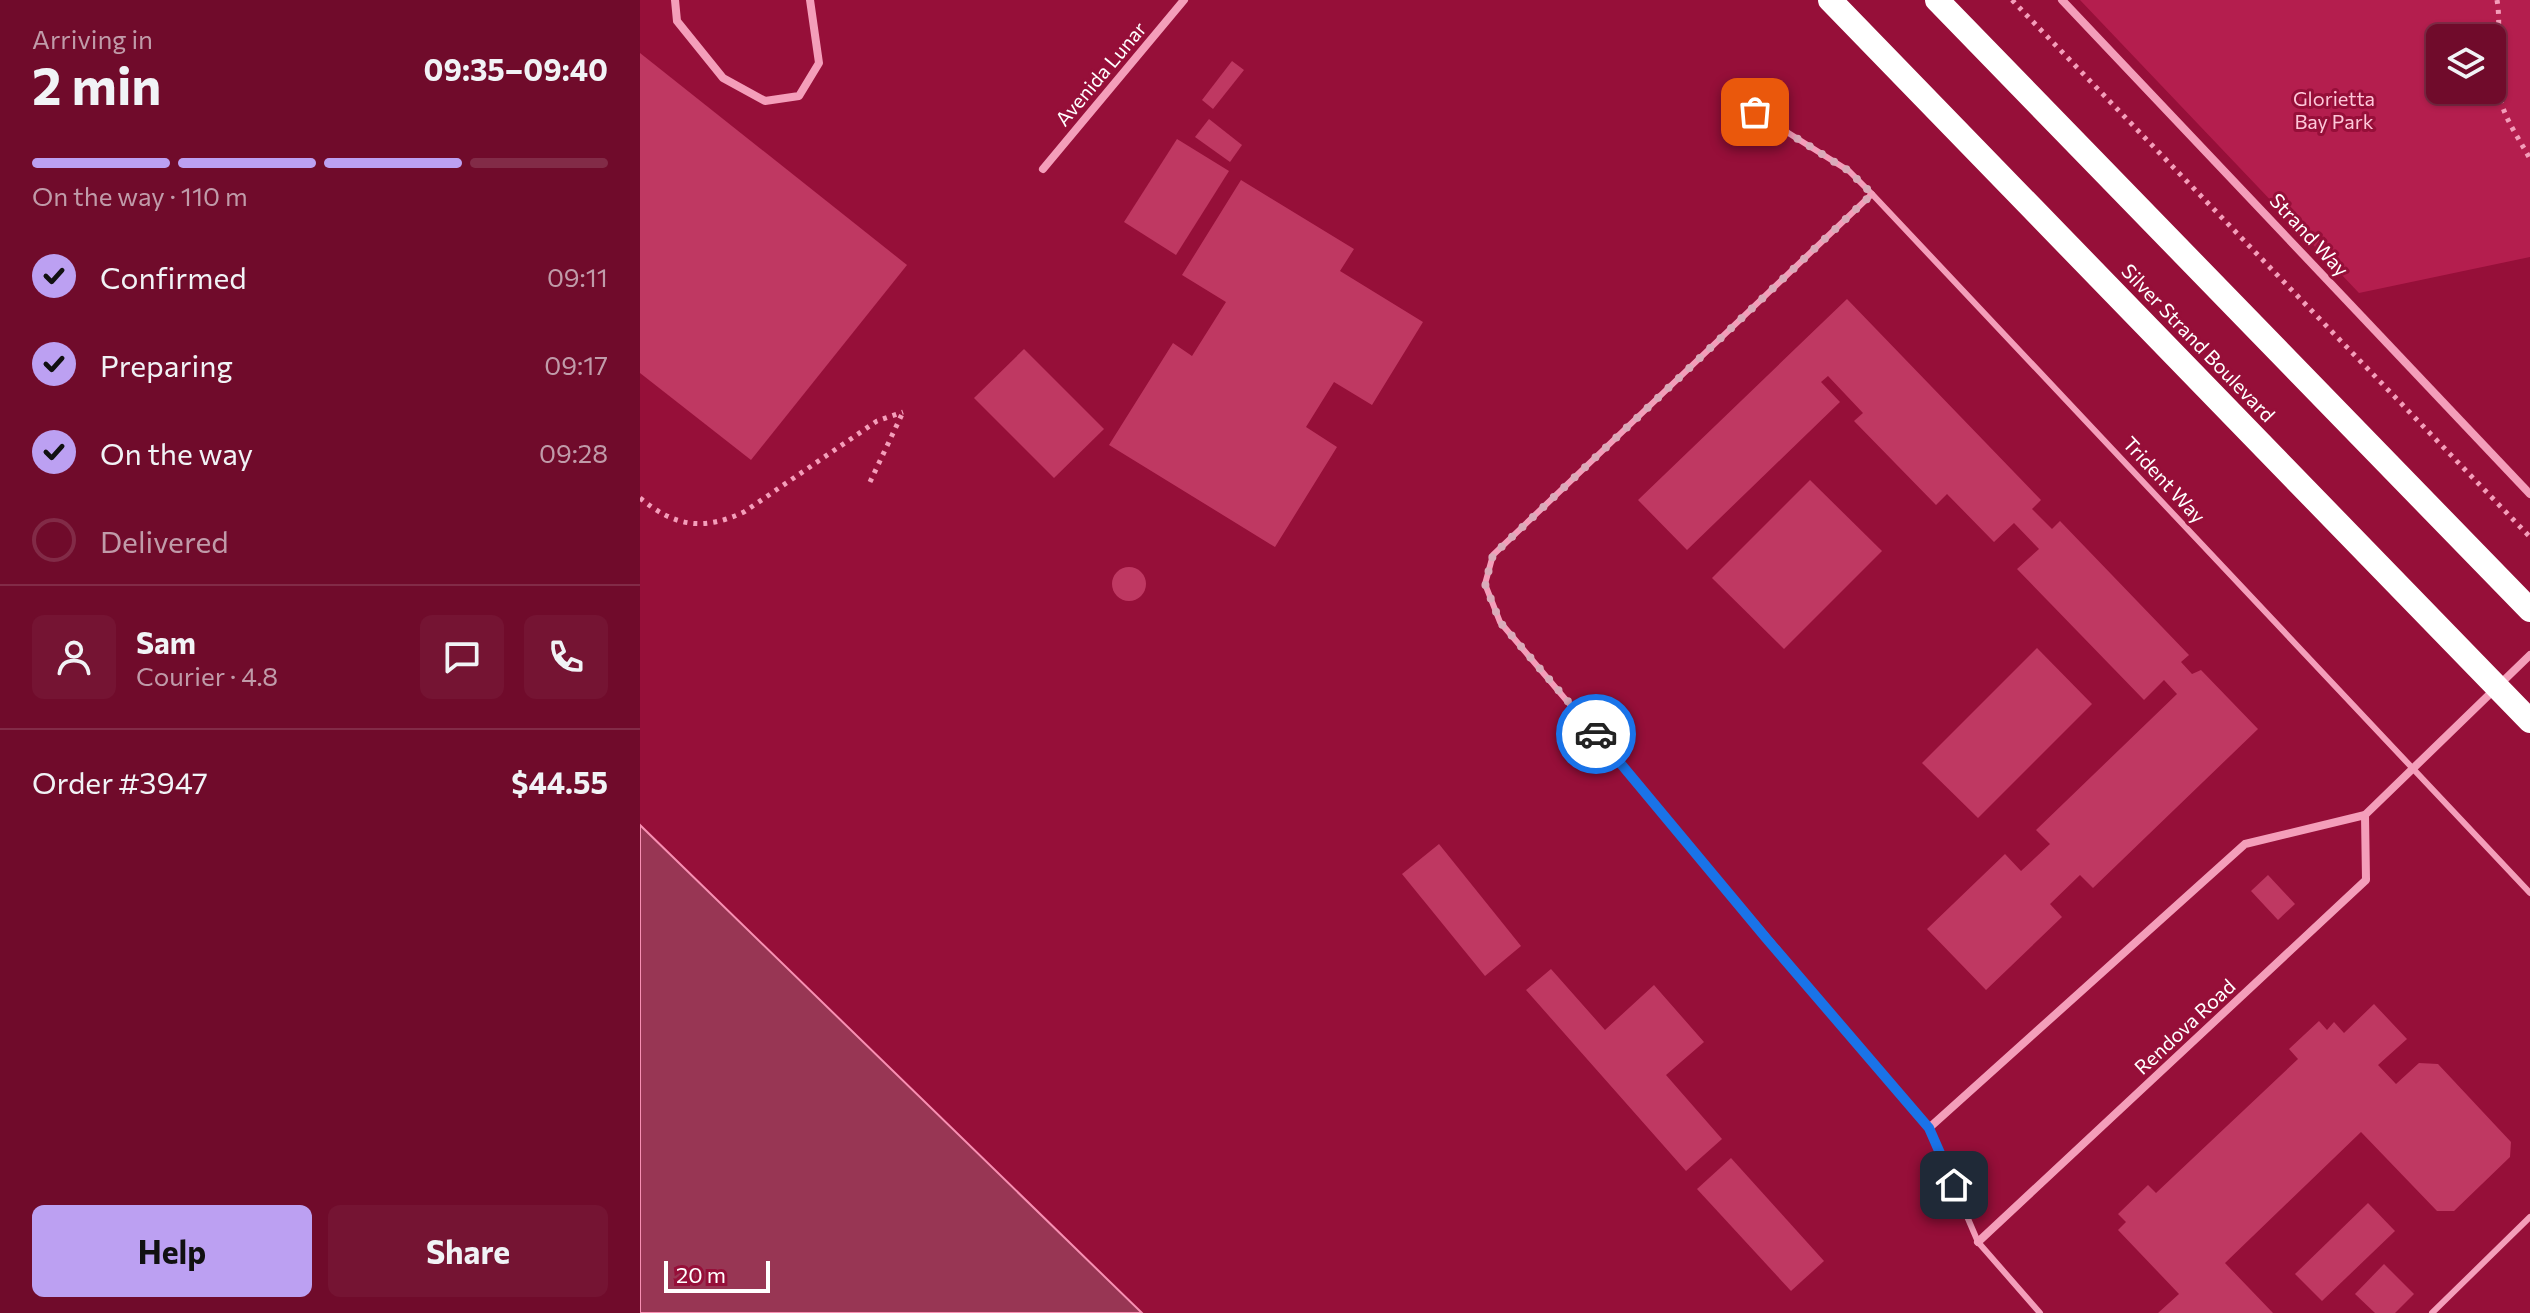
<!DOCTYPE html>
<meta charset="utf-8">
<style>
:root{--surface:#700b2b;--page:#751433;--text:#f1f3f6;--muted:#c09ba9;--line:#822b47;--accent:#bca0f2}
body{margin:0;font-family:Commissioner,sans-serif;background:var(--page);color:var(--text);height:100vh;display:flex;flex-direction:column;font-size:30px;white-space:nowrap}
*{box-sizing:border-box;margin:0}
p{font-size:26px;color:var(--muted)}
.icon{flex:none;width:44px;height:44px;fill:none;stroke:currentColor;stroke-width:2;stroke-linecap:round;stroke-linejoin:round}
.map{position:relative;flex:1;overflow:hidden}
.side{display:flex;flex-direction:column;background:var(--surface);width:640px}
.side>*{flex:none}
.fabs{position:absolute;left:1786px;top:24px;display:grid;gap:16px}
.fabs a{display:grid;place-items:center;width:80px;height:80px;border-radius:12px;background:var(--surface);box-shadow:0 2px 6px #0004,0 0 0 2px var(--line);font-size:40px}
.scale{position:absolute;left:24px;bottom:20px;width:106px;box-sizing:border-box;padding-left:8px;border:4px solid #fff;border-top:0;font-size:22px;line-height:28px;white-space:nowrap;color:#fff;-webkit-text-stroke:6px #960f39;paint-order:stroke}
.pin{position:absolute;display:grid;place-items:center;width:68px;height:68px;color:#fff;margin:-34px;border-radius:16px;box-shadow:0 4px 12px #0006}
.courier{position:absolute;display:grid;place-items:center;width:80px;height:80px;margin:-40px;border:6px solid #1a73e8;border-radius:50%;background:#fff;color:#222;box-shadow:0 2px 10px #0007}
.overview em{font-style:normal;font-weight:700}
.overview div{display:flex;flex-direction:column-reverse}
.overview{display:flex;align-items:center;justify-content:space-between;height:136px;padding:0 32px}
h1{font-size:52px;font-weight:700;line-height:60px}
.bar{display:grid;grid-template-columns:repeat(4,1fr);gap:12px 8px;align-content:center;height:96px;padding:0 32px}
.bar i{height:10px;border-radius:6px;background:var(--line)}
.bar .selected{background:var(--accent)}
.bar p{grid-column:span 4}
.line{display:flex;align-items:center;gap:20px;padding:0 32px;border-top:2px solid var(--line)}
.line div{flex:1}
.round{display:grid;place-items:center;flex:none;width:84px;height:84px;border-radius:12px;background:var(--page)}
ol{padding:0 32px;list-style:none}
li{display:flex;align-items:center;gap:24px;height:88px}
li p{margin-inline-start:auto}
li .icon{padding:8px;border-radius:50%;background:var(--accent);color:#111;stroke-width:4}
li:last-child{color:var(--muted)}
li i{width:44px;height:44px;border:4px solid var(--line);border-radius:50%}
.cta{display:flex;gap:16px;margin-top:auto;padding:16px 32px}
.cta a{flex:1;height:92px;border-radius:12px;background:var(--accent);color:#111;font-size:32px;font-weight:700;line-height:92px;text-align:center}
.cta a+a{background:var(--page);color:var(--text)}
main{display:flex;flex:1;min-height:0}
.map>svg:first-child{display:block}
</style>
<main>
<section class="side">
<div class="overview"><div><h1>2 min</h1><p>Arriving in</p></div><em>09:35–09:40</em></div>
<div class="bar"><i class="selected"></i><i class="selected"></i><i class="selected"></i><i></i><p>On the way · 110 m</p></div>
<ol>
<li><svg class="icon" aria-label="check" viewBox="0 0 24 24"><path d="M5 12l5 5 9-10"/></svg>Confirmed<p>09:11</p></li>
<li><svg class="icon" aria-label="check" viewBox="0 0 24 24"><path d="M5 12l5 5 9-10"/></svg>Preparing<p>09:17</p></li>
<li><svg class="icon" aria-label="check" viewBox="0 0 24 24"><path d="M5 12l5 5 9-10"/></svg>On the way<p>09:28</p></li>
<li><i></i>Delivered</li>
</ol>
<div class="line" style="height:144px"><a class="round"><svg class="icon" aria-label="person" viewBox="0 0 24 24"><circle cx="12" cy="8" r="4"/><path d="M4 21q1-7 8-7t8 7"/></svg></a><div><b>Sam</b><p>Courier · 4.8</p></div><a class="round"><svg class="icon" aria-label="chat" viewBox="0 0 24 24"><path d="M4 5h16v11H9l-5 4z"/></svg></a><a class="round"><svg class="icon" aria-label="phone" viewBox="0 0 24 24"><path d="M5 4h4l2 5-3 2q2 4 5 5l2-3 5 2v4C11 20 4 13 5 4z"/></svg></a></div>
<div class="line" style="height:104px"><div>Order #3947</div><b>$44.55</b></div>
<div class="cta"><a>Help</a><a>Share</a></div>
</section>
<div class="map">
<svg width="1890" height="1313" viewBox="0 0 1890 1313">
<rect width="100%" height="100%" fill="#960f39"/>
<path fill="#b41e4e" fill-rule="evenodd" d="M1440 0H1890V257L1719 293ZM1800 38H1852V90H1800Z"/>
<path fill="#983654" stroke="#f890b3" stroke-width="2" d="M0 825 502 1313H0Z"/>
<g fill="#bf3862">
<path d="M0 53 267 265 111 460 0 373Z"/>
<path d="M592 61 604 70 573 109 562 100Z"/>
<path d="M569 119 602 145 590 162 555 137Z"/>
<path d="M537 139 589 171 536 255 484 222Z"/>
<path d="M601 180 714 249 700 271 783 322 732 405 694 382 666 427 697 447 635 547 469 445 533 343 552 356 586 302 542 275Z"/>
<path d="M1207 299 1401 500 1392 509 1412 529 1420 521 1549 655 1541 662 1552 674 1561 670 1618 729 1453 888 1440 875 1410 904 1422 917 1346 990 1287 929 1365 854 1381 871 1410 844 1396 830 1537 694 1524 680 1504 700 1377 569 1399 549 1374 523 1354 542 1307 494 1296 505 1214 421 1223 413 1188 376 1181 382 1200 402 1047 550 998 500Z"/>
<path d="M384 349 464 429 414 478 334 398Z"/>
<path d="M1170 480 1242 551 1144 649 1072 578Z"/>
<circle cx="489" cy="584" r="17"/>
<path d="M1397 648 1452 704 1338 818 1282 763Z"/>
<path d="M799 844 881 946 845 976 762 874Z"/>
<path d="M1628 875 1655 904 1638 920 1611 891Z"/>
<path d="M911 969 965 1030 1014 985 1064 1042 1026 1075 1082 1139 1046 1171 886 990Z"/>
<path d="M1734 1004 1767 1039 1738 1065 1756 1084 1779 1063 1798 1064 1871 1142 1870 1157 1814 1211H1797L1721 1132 1585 1263 1633 1313H1518L1539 1294 1478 1230 1486 1222 1478 1214 1508 1185 1516 1193 1658 1059 1649 1049 1679 1021 1687 1030 1694 1022 1704 1033Z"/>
<path d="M1091 1158 1184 1261 1151 1291 1057 1189Z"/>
<path d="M1728 1203 1755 1231 1682 1301 1655 1274Z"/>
<path d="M1744 1264 1774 1294 1755 1313H1735L1715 1294Z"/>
</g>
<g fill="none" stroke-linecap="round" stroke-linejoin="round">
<g stroke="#f49eba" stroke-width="5" stroke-dasharray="4 6" stroke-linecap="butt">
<path d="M1372 0 1890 537"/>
<path d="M1857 0C1863 35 1850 73 1863 108 1869 125 1881 142 1890 159"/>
<path d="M230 482 263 412"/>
<path d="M0 498C35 527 63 531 104 512L237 421 263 412"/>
</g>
<g stroke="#f49eba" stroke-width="6">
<path d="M1115 112 1209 171 1232 194 1890 893"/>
<path d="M1232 194 853 555 845 584 860 622 1289 1128 1338 1242 1400 1313"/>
<path d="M1792 1313 1890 1217"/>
</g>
<g stroke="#f49eba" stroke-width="8">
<path d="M35 0 37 21 83 78 125 101 159 96 179 63 170 0"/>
<path d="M1422 0 1890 494"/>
<path d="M403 169 544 0"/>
<path d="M1725 815 1890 655"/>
<path d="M1289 1128 1605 844 1725 815 1726 880 1338 1242"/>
</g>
<g stroke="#fff" stroke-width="24">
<path d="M1190 0 1890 721"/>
<path d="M1297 0 1890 610"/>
</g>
</g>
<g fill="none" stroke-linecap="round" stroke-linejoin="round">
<path stroke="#daabba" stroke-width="8" stroke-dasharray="0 14.4" d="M956 734 860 622 845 584 853 555 1232 194 1209 171 1115 112"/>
<path stroke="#1a73e8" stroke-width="10" d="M956 734 1126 938 1289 1128 1314 1185"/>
</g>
<g text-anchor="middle" stroke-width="6" stroke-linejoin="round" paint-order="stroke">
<g font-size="20" fill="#fff" stroke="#960f39">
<text transform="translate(461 74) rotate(-50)" y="7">Avenida Lunar</text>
<text transform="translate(1669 235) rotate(47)" y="7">Strand Way</text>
<text transform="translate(1558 343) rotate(46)" y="7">Silver Strand Boulevard</text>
<text transform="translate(1524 480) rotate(47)" y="7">Trident Way</text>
<text transform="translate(1545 1027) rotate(-43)" y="7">Rendova Road</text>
</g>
<g font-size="20" fill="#fec7d9" stroke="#960f39">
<text x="1694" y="106">Glorietta<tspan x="1694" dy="23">Bay Park</tspan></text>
</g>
</g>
</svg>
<div class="fabs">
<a><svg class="icon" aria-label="layers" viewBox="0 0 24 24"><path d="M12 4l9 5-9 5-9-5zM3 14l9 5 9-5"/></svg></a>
</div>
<div class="scale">20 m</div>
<div class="pin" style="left:1115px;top:112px;background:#ea580c"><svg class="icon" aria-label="bag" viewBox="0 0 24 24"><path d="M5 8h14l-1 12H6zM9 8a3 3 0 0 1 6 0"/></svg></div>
<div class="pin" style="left:1314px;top:1185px;background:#1f2937"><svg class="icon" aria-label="home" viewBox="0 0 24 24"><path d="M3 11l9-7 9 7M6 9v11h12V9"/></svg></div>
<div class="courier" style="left:956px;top:734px"><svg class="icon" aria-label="car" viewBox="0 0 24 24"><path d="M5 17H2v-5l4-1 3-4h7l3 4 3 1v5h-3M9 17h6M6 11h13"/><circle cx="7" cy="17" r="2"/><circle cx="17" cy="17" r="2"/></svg></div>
</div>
</main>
